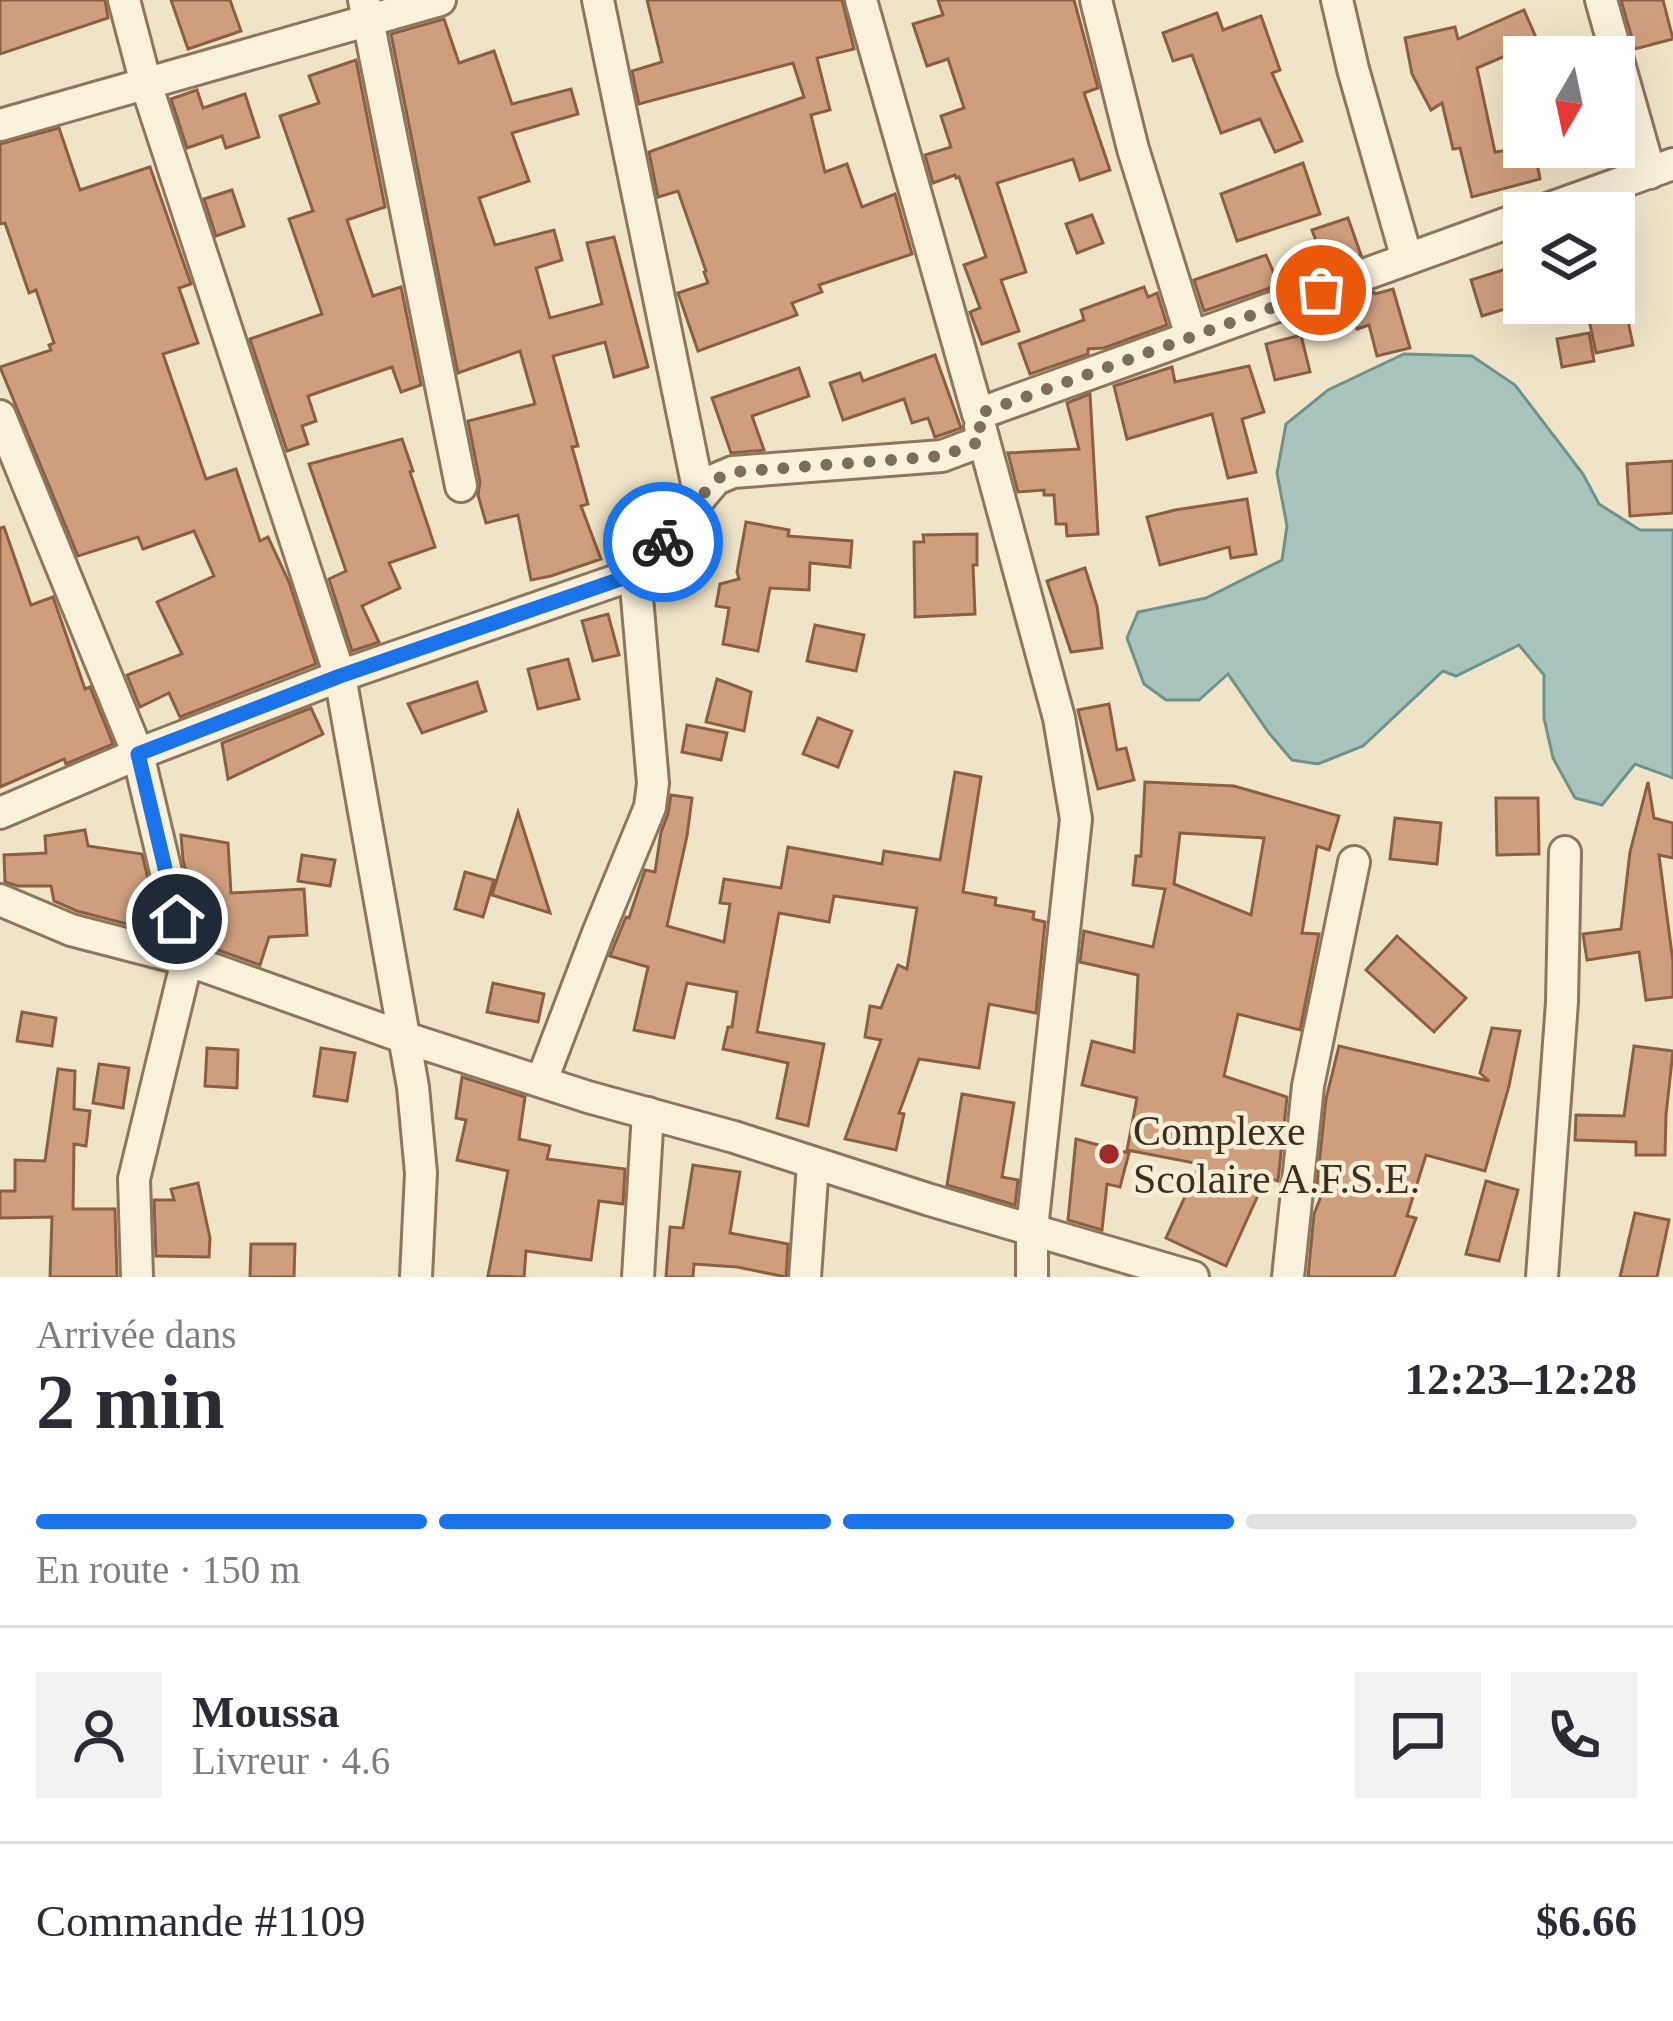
<!DOCTYPE html>
<html lang="fr">
<meta charset="utf-8">
<style>
:root{--surface:#fff;--page:#f2f2f3;--text:#2b2b33;--muted:#7c7c81;--line:#e1e1e2;--accent:#1a73e8}
body{margin:0;font-family:Georgia,serif;background:var(--page);color:var(--text);height:100vh;display:flex;flex-direction:column;font-size:45px;white-space:nowrap}
*{box-sizing:border-box;margin:0}
p{font-size:39px;color:var(--muted)}
.icon{flex:none;width:66px;height:66px;fill:none;stroke:currentColor;stroke-width:2;stroke-linecap:round;stroke-linejoin:round}
.map{position:relative;height:1277px;overflow:hidden}
.details{display:flex;flex-direction:column;background:var(--surface);flex:1}
.details>*{flex:none}
.needle{width:78px;rotate:189deg}
.tools{position:absolute;left:1503px;top:36px;display:grid;gap:24px}
.tools a{display:grid;place-items:center;width:132px;height:132px;border-radius:0px;background:var(--surface);box-shadow:0 12px 48px #0002;font-size:60px}
.pin{position:absolute;display:grid;place-items:center;width:102px;height:102px;color:#fff;margin:-51px;border:6px solid #fff;border-radius:50%;box-shadow:0 3px 12px #0007}
.courier{position:absolute;display:grid;place-items:center;width:120px;height:120px;margin:-60px;border:9px solid #1a73e8;border-radius:50%;background:#fff;color:#222;box-shadow:0 3px 15px #0007}
.summary em{font-style:normal;font-weight:800}
.summary div{display:flex;flex-direction:column-reverse}
.summary{display:flex;align-items:center;justify-content:space-between;height:204px;padding:0 36px}
h1{font-size:78px;font-weight:800;line-height:90px}
.bar{display:grid;grid-template-columns:repeat(4,1fr);gap:18px 12px;align-content:center;height:144px;padding:0 36px}
.bar i{height:15px;border-radius:9px;background:var(--line)}
.bar .active{background:var(--accent)}
.bar p{grid-column:span 4}
.line{display:flex;align-items:center;gap:30px;padding:0 36px;border-top:3px solid var(--line)}
.line div{flex:1}
.round{display:grid;place-items:center;flex:none;width:126px;height:126px;border-radius:0px;background:var(--page)}
.map>svg:first-child{display:block}
</style>
<div class="map">
<svg width="1673" height="1277" viewBox="0 0 1673 1277">
<rect width="100%" height="100%" fill="#f0e4c8"/>
<path fill="#a9c4bc" stroke="#6f938a" stroke-width="3" d="M1404 354 1472 356 1515 385 1583 474 1599 504 1640 530H1673V778L1635 764 1602 805 1575 798 1553 758 1544 718V675L1519 645 1456 676 1443 671 1363 746 1318 764 1292 760 1269 733 1228 674 1199 700H1166L1144 684 1127 638 1138 612 1206 598 1282 560 1287 526 1277 473 1286 424 1328 390Z"/>
<g fill="#cf9f7d" stroke="#8d5f41" stroke-width="3" fill-rule="evenodd">
<path d="M0 0H105L108 18 0 54Z"/>
<path d="M171 0H230L241 31 188 49Z"/>
<path d="M647 0H842L854 49 817 58 830 110 811 115 825 172 847 164 862 207 895 194 912 254 819 285 822 292 792 303 797 315 698 351 678 293 708 283 704 272 706 271 678 191 658 197 649 152 804 97 793 63 639 104 632 71 662 62Z"/>
<path d="M938 0H1074L1098 88 1084 93 1110 170 1080 180 1073 159 997 183 1026 272 1001 280 1019 331 982 344 970 312 980 308 964 265 986 257 959 177 956 178 955 175 933 183 925 155 951 147 941 116 964 108 948 59 927 66 913 24 943 15Z"/>
<path d="M1621 0H1663L1673 39 1635 49Z"/>
<path d="M1524 10 1538 42 1477 68 1495 152 1534 147 1540 179 1472 197 1460 148 1453 149 1442 103 1431 110 1412 74 1405 38 1455 27 1458 39Z"/>
<path d="M1217 13 1223 30 1261 16 1280 70 1272 73 1302 141 1275 152 1260 119 1221 133 1192 55 1173 61 1163 33Z"/>
<path d="M444 19 459 63 494 51 512 104 571 89 578 114 512 133 529 181 479 198 495 245 554 230 562 260 536 268 550 318 602 304 587 243 614 237 648 367 614 377 605 342 553 356 578 446 572 447 588 504 581 506 601 559 551 576 531 580 518 515 486 523 478 495 480 482 468 421 535 404 520 351 458 373 391 34Z"/>
<path d="M356 60 385 207 347 220 373 296 401 287 421 385 401 392 392 367 308 396 316 421 302 426 308 444 287 451 250 339 322 314 289 219 313 211 280 116 319 103 309 76Z"/>
<path d="M197 90 203 108 245 94 259 137 226 148 222 136 187 148 171 99Z"/>
<path d="M59 128 80 190 150 167 191 284 179 288 198 343 163 354 206 479 236 469 260 541 268 537 289 582 316 664 180 717 169 693 140 707 127 675 182 654 157 602 214 576 194 531 143 549 138 537 78 556 0 367 51 350 49 345 54 343 36 290 29 293 5 223 0 224V144Z"/>
<path d="M1303 163 1320 214 1237 241 1221 194Z"/>
<path d="M232 190 244 226 216 236 204 199Z"/>
<path d="M1092 215 1103 243 1077 253 1066 224Z"/>
<path d="M1348 218 1361 255 1326 268 1312 230Z"/>
<path d="M1266 255 1279 285 1204 311 1194 280Z"/>
<path d="M1509 268 1521 304 1482 316 1471 280Z"/>
<path d="M1144 287 1148 297 1157 293 1167 325 1104 348 1088 349V354L1030 374 1019 344 1084 320 1081 310Z"/>
<path d="M1393 289 1410 348 1377 356 1369 325 1357 329 1348 301 1374 292 1375 294Z"/>
<path d="M1623 297 1633 345 1596 353 1586 305 1614 303V299Z"/>
<path d="M1589 333 1594 361 1562 367 1557 339Z"/>
<path d="M1301 335 1310 372 1275 380 1266 344Z"/>
<path d="M935 355 961 428 935 437 928 418 912 423 904 399 843 420 830 383 860 373 863 381Z"/>
<path d="M1249 366 1264 412 1242 419 1256 472 1228 478 1212 414 1127 439 1114 386 1172 367 1175 382Z"/>
<path d="M799 368 809 396 752 416 764 450 731 453 712 398Z"/>
<path d="M1090 394 1098 534 1067 536 1066 524H1056L1054 495H1044V490L1018 492 1008 453 1079 449 1067 403Z"/>
<path d="M402 439 413 471 410 472 435 547 389 563 400 588 362 606 379 642 352 651 329 579 346 571 309 464Z"/>
<path d="M1673 461V513L1630 516 1627 464Z"/>
<path d="M1247 499 1256 554 1231 558 1229 547 1160 565 1147 517 1175 510Z"/>
<path d="M746 522 789 530 788 536 852 541 850 567 810 563 809 590 770 588 758 651 723 644 729 608 716 606 720 584 739 579 737 572Z"/>
<path d="M4 527 31 605 53 597 85 689 90 687 113 744 66 764 64 759 0 787V528Z"/>
<path d="M977 534V565H973L975 614 915 617 914 542H924L923 535Z"/>
<path d="M1085 568 1097 606 1102 648 1071 652 1047 581Z"/>
<path d="M608 614 619 655 593 661 582 621Z"/>
<path d="M815 625 864 635 856 671 807 661Z"/>
<path d="M568 659 579 699 538 709 528 669Z"/>
<path d="M717 679 751 692 744 731 706 722Z"/>
<path d="M477 682 486 711 422 733 408 704Z"/>
<path d="M1109 704 1117 750 1126 748 1134 780 1098 789 1078 710Z"/>
<path d="M311 708 323 734 228 779 222 743Z"/>
<path d="M818 718 852 731 838 767 803 754Z"/>
<path d="M687 725 727 733 721 760 682 752Z"/>
<path d="M955 772 981 777 963 892 996 898 995 905 1034 912 1033 919 1045 922 1036 1013 989 1004 979 1068 919 1059 899 1113 904 1114 896 1150 845 1139 881 1040 865 1037 870 1006 881 1008 898 965 907 969 917 908 834 896 829 922 779 913 757 1032 824 1044 808 1126 777 1118 788 1063 723 1049 728 1027H732L737 992 687 983 674 1038 634 1030 648 967 610 956 626 917 629 918 645 870 655 872 661 832 668 814 671 795 692 798 687 836 667 926 724 942 730 904 720 903 724 879 781 888 788 847 882 864 884 851 940 860Z"/>
<path d="M1145 782 1234 786 1339 816 1329 850 1317 846 1302 933 1319 934 1300 1030 1238 1014 1224 1076 1287 1097 1278 1181 1272 1179 1270 1184 1264 1182 1226 1266 1166 1238 1200 1164 1127 1150 1137 1098 1082 1085 1092 1041 1134 1052 1138 975 1080 962 1084 931 1153 947 1165 889 1133 885 1136 856H1141ZM1180 833 1264 838 1251 915 1174 884Z"/>
<path d="M1648 782 1654 818 1673 823V858L1659 855 1673 962V997L1646 1000 1639 952 1587 960 1583 934 1621 929 1630 852Z"/>
<path d="M1496 798H1538L1539 854 1497 855Z"/>
<path d="M518 812 550 913 492 895Z"/>
<path d="M1395 818 1441 823 1437 864 1390 859Z"/>
<path d="M85 830 88 846 142 854 161 933 77 911 54 901 51 886H18L5 882 4 855 46 853 45 836Z"/>
<path d="M181 835 228 843 231 893 304 889 307 935 269 937 260 965 204 945 183 860Z"/>
<path d="M302 855 335 860 330 886 298 881Z"/>
<path d="M465 872 494 880 483 917 455 909Z"/>
<path d="M1397 936 1466 998 1434 1032 1366 970Z"/>
<path d="M493 983 544 994 538 1022 487 1012Z"/>
<path d="M22 1012 56 1018 52 1046 17 1041Z"/>
<path d="M1492 1028 1520 1031 1509 1086 1485 1171 1426 1155 1407 1216 1416 1218 1394 1277H1308L1314 1214 1322 1194 1316 1193 1326 1099 1339 1046 1489 1081 1480 1073Z"/>
<path d="M1634 1046 1673 1051 1666 1115 1665 1155H1636V1142L1575 1140 1576 1115 1624 1116Z"/>
<path d="M207 1048 238 1050 237 1088 205 1086Z"/>
<path d="M321 1048 355 1053 347 1101 314 1096Z"/>
<path d="M99 1064 129 1068 123 1108 93 1103Z"/>
<path d="M58 1069 75 1071 74 1109 90 1111 86 1146 74 1144 73 1209H115L117 1277H50L52 1217 0 1218V1191H15V1160L45 1161Z"/>
<path d="M462 1077 525 1097 519 1139 550 1146 547 1159 625 1169 623 1204 599 1201 591 1260 526 1251 524 1277 488 1276 508 1171 457 1160 466 1120 456 1118Z"/>
<path d="M962 1094 1014 1103 1002 1177 1018 1180 1015 1205 947 1185Z"/>
<path d="M1076 1139 1129 1153 1120 1187 1107 1184 1102 1230 1068 1220Z"/>
<path d="M693 1165 740 1172 730 1233 788 1244 786 1277 737 1267 694 1264 693 1277H666L670 1227 683 1228Z"/>
<path d="M1486 1181 1518 1190 1499 1261 1466 1254Z"/>
<path d="M198 1183 210 1238 209 1257 156 1256 154 1200H174L171 1189Z"/>
<path d="M1635 1213 1669 1220 1657 1277H1620Z"/>
<path d="M251 1244H295L294 1277H250Z"/>
</g>
<g fill="none" stroke-linecap="round" stroke-linejoin="round">
<g stroke="#8d765c" stroke-width="36">
<g id="street">
<path d="M124 0 146 84 340 676 413 1087 421 1173 416 1277"/>
<path d="M364 0 461 486"/>
<path d="M598 0 700 498"/>
<path d="M861 0 978 414 1524 217"/>
<path d="M1096 0 1133 149 1191 336"/>
<path d="M1337 0 1353 69 1407 259"/>
<path d="M1601 0 1650 173"/>
<path d="M0 125 440 0"/>
<path d="M1536 213 1673 164"/>
<path d="M0 416 138 754 187 960 134 1179 137 1277"/>
<path d="M980 426 1059 718 1076 819 1032 1229V1277"/>
<path d="M0 813 138 754 340 676 635 574 716 479 733 472 942 456 982 441"/>
<path d="M0 900 71 930 187 960 403 1037 588 1097 734 1137 930 1200 1193 1277"/>
<path d="M542 1080 598 933 650 807 653 783 635 574"/>
<path d="M638 1277 648 1113"/>
<path d="M805 1277 813 1164"/>
<path d="M1288 1277 1308 1086 1354 862"/>
<path d="M1542 1277 1562 1002 1565 852"/>
</g>
</g>
<use href="#street" stroke="#faf1dc" stroke-width="30"/>
</g>
<g fill="none" stroke-linecap="round" stroke-linejoin="round">
<path stroke="#7c6e5b" stroke-width="12" stroke-dasharray="0 21.6" d="M663 542 716 479 733 472 942 456 982 441 978 414 1321 290"/>
<path stroke="#1a73e8" stroke-width="15" d="M177 919 138 754 340 676 635 574 663 542"/>
</g>
<circle fill="#9e2a2b" stroke="#f7eed8" stroke-width="4.5" cx="1109" cy="1154" r="12"/>
<g text-anchor="middle" stroke-width="9" stroke-linejoin="round" paint-order="stroke">
<g font-size="42" fill="#3d2e20" stroke="#f7eed8" text-anchor="start">
<text x="1133" y="1145">Complexe<tspan x="1133" dy="48">Scolaire A.F.S.E.</tspan></text>
</g>
</g>
</svg>
<div class="tools">
<a><svg class="needle" viewBox="-14 -14 28 28"><path d="M0-13l5 13h-10z" fill="#e53935"/><path d="M0 13l5-13h-10z" fill="#7c7c81"/></svg></a>
<a><svg class="icon" aria-label="layers" viewBox="0 0 24 24"><path d="M12 4l9 5-9 5-9-5zM3 14l9 5 9-5"/></svg></a>
</div>
<div class="pin" style="left:1321px;top:290px;background:#ea580c"><svg class="icon" aria-label="bag" viewBox="0 0 24 24"><path d="M5 8h14l-1 12H6zM9 8a3 3 0 0 1 6 0"/></svg></div>
<div class="pin" style="left:177px;top:919px;background:#1f2937"><svg class="icon" aria-label="home" viewBox="0 0 24 24"><path d="M3 11l9-7 9 7M6 9v11h12V9"/></svg></div>
<div class="courier" style="left:663px;top:542px"><svg class="icon" aria-label="bike" viewBox="0 0 24 24"><circle cx="6" cy="16" r="4"/><circle cx="18" cy="16" r="4"/><path d="M6 16l4-8h5l3 8M10 8l3 8H6M13 5h3"/></svg></div>
</div>
<section class="details">
<div class="summary"><div><h1>2 min</h1><p>Arrivée dans</p></div><em>12:23–12:28</em></div>
<div class="bar"><i class="active"></i><i class="active"></i><i class="active"></i><i></i><p>En route · 150 m</p></div>
<div class="line" style="height:216px"><a class="round"><svg class="icon" aria-label="person" viewBox="0 0 24 24"><circle cx="12" cy="8" r="4"/><path d="M4 21q1-7 8-7t8 7"/></svg></a><div><b>Moussa</b><p>Livreur · 4.6</p></div><a class="round"><svg class="icon" aria-label="chat" viewBox="0 0 24 24"><path d="M4 5h16v11H9l-5 4z"/></svg></a><a class="round"><svg class="icon" aria-label="phone" viewBox="0 0 24 24"><path d="M5 4h4l2 5-3 2q2 4 5 5l2-3 5 2v4C11 20 4 13 5 4z"/></svg></a></div>
<div class="line" style="height:156px"><div>Commande #1109</div><b>$6.66</b></div>
</section>
